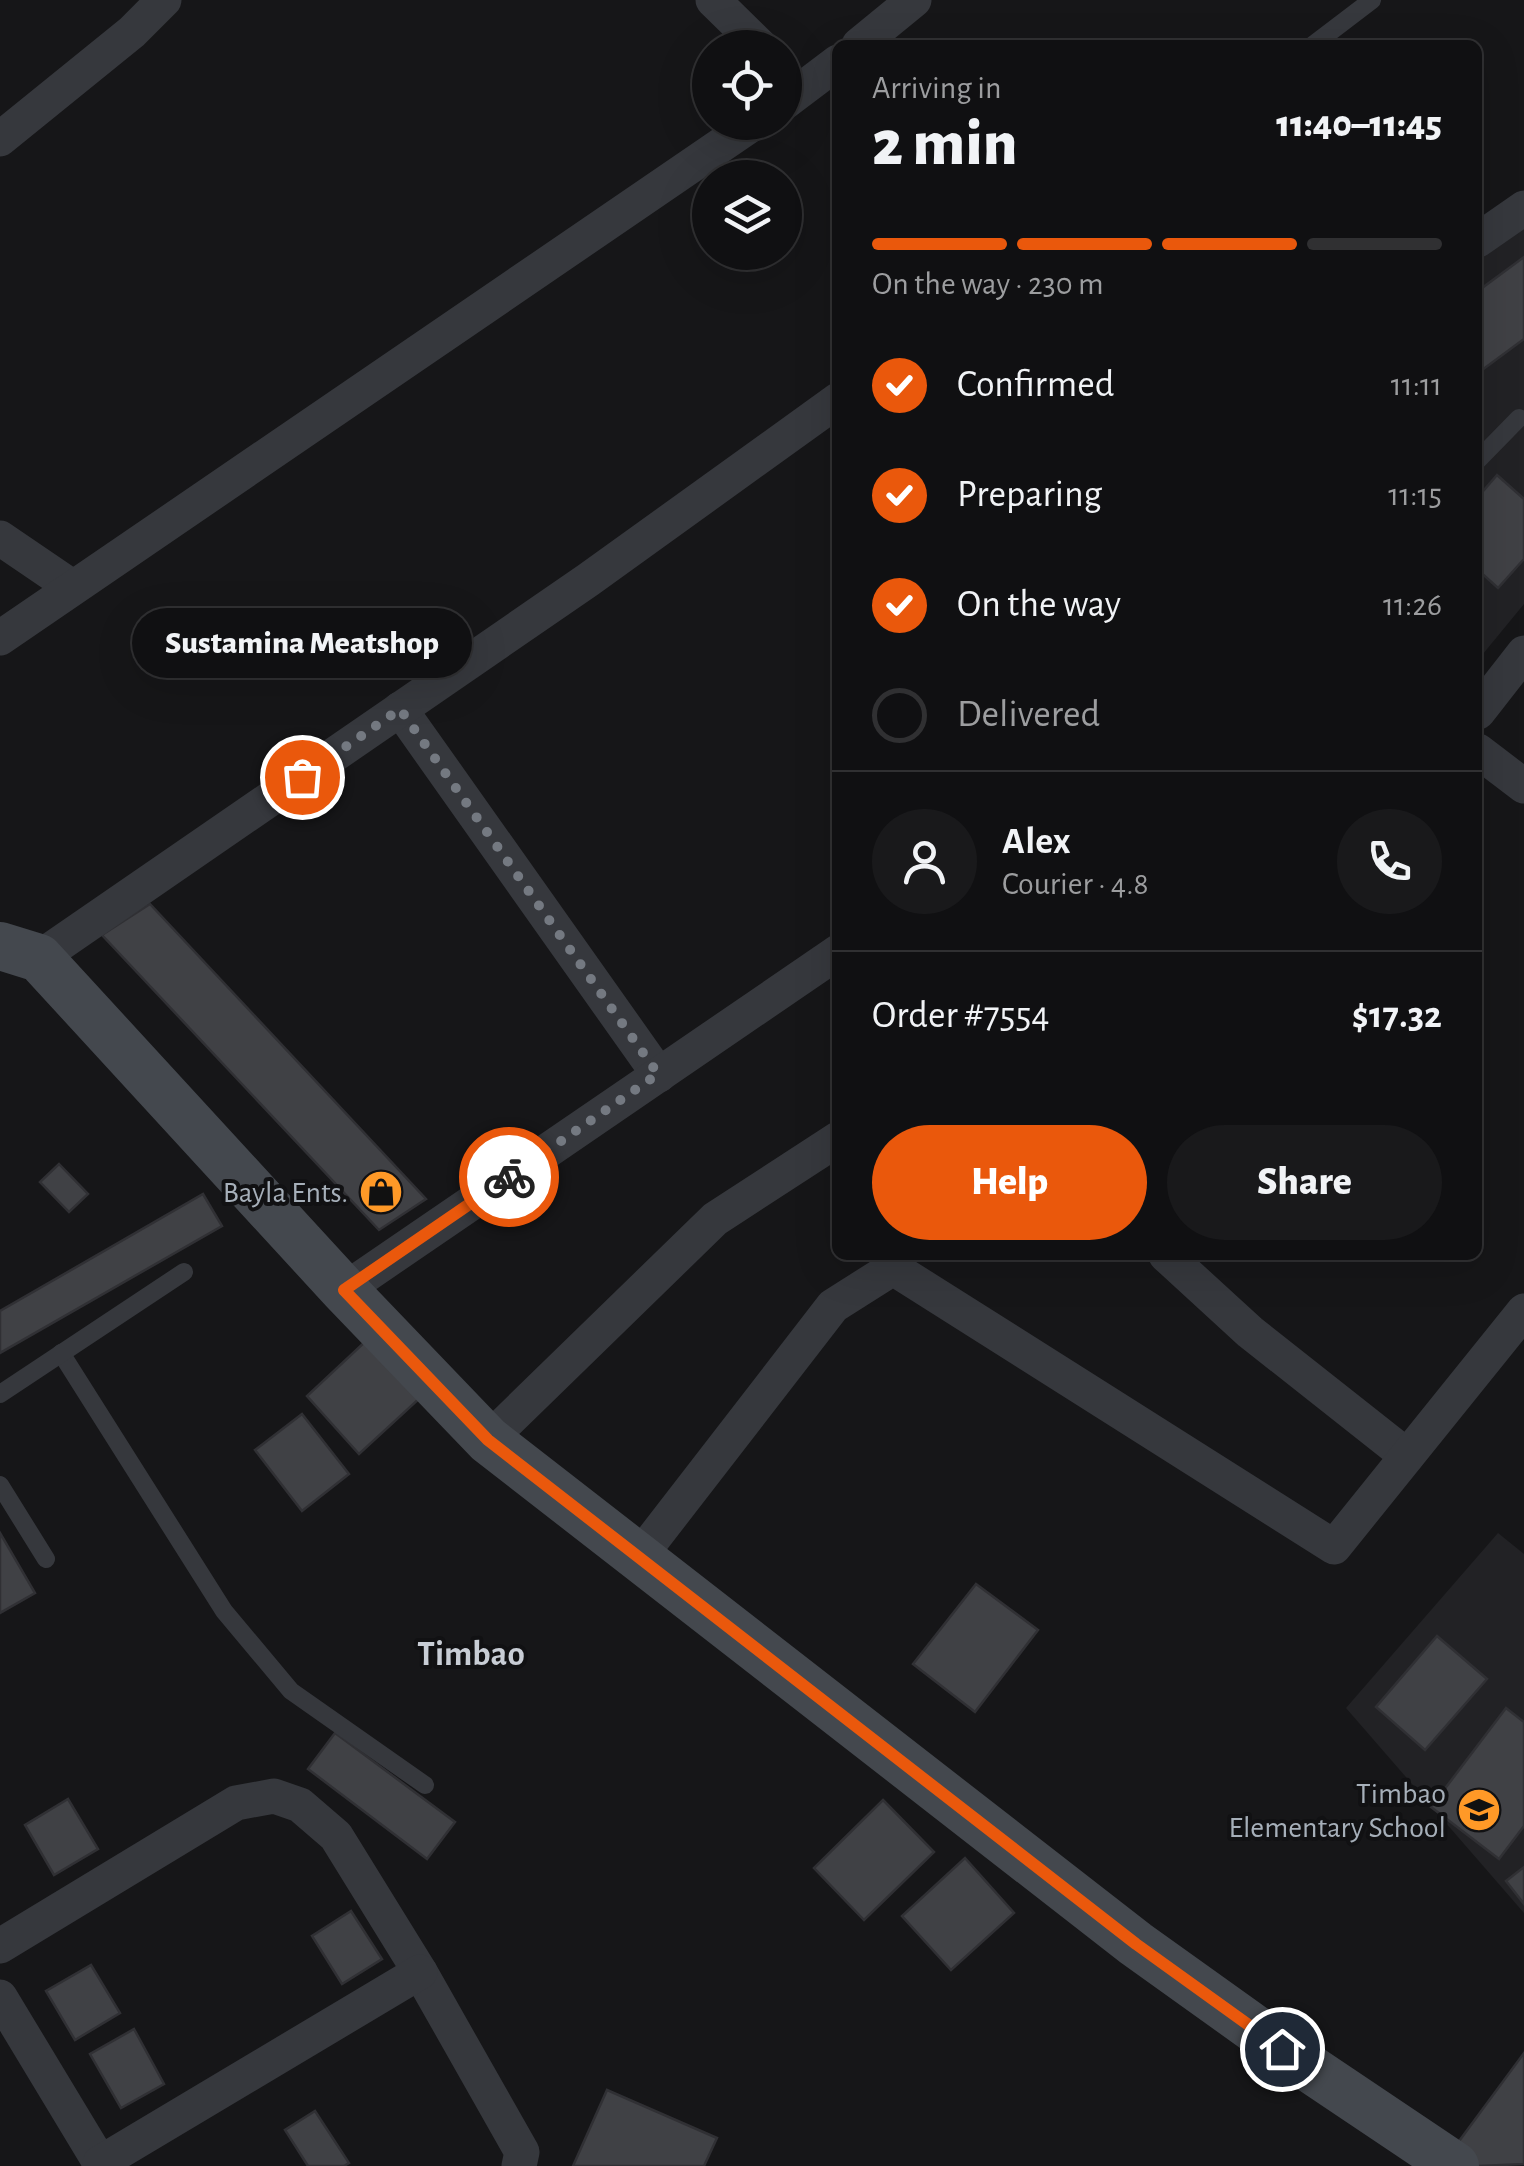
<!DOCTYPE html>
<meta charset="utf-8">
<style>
:root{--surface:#101012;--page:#19191b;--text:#f1f3f6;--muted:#9c9d9f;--line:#303032;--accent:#ea580c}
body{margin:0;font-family:"Alegreya Sans",sans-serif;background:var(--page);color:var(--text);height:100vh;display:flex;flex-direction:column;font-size:38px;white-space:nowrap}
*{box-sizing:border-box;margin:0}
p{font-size:32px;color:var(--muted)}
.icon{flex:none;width:55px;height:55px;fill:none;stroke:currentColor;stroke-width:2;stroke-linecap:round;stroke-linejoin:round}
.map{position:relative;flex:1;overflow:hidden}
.sheet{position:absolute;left:832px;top:40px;width:650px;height:1220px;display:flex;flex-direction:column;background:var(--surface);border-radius:15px;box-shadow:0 10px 40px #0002,0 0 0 2px var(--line)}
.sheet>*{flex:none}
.controls{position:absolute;left:692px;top:30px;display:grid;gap:20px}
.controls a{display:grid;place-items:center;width:110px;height:110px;border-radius:50%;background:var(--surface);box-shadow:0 10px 40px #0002,0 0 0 2px var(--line);font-size:50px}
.pin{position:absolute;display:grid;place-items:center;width:85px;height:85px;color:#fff;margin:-42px;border:5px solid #fff;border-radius:50%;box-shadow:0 2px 10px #0007}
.courier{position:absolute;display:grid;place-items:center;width:100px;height:100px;margin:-50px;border:8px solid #ea580c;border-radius:50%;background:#fff;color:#222;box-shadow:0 2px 12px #0007}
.bubble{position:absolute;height:70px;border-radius:35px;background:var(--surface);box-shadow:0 10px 40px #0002,0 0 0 2px var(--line);font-size:32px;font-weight:800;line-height:70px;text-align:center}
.overview em{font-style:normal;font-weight:800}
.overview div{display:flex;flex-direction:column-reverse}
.overview{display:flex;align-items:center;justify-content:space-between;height:170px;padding:0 40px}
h1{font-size:65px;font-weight:800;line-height:75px}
.bar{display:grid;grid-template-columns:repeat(4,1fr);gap:15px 10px;align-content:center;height:120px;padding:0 40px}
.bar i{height:12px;border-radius:8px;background:var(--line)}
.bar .on{background:var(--accent)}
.bar p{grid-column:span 4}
.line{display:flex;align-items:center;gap:25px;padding:0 40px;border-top:2px solid var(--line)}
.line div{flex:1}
.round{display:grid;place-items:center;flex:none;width:105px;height:105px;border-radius:52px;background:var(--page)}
ol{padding:0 40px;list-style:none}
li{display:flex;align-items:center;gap:30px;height:110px}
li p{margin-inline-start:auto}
li .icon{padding:10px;border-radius:50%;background:var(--accent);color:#fff;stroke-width:4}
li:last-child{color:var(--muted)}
li i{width:55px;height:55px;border:5px solid var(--line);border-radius:50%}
.primary-button{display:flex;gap:20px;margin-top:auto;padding:20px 40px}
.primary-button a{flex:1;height:115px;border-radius:60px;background:var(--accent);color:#fff;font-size:40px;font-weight:800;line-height:115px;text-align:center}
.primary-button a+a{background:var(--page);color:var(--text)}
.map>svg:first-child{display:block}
</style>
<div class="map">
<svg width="1524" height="2166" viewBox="0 0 1524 2166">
<rect width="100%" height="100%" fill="#161618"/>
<g fill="#222225">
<path d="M1524 223V604L1478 660V255Z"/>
<path d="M1498 1533 1524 1554V1913L1346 1708Z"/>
</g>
<g fill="#404145" stroke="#303034" stroke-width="2.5">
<path d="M1524 257V339L1478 373V291Z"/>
<path d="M1497 475 1524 499V559L1498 588 1478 570V497Z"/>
<path d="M150 904 426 1199 379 1230 102 935Z"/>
<path d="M59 1164 88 1194 69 1212 40 1182Z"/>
<path d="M203 1194 222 1226 0 1353V1311Z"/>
<path d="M368 1339 421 1397 359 1454 307 1396Z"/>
<path d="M302 1414 349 1474 302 1511 255 1450Z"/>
<path d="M0 1533 35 1593 0 1613Z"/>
<path d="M976 1584 1038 1630 975 1712 913 1664Z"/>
<path d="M1437 1636 1487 1679 1425 1750 1376 1707Z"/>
<path d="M1506 1708 1524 1722V1826L1499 1859 1431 1807Z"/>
<path d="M335 1733 455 1822 427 1859 308 1769Z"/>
<path d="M68 1799 98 1849 54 1875 25 1825Z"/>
<path d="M883 1800 934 1852 864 1920 814 1868Z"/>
<path d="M965 1858 1014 1913 951 1970 902 1916Z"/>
<path d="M1524 1867V1904L1506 1881Z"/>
<path d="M351 1911 382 1959 342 1984 312 1936Z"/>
<path d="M91 1965 120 2013 75 2040 46 1991Z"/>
<path d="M134 2029 164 2084 121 2108 90 2054Z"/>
<path d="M1524 2053V2164L1479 2166 1454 2148Z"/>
<path d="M607 2090 717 2138 704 2166H573Z"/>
<path d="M315 2111 349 2163 344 2166H308L285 2130Z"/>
</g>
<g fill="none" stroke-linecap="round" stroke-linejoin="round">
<g stroke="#36383d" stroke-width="18">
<path d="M1313 45 1372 0"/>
<path d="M1478 460 1519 418"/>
<path d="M61 1353 224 1611 291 1691 425 1785"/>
<path d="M0 1394 184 1272"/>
<path d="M0 1485 46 1559"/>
</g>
<g stroke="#36383d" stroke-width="35">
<path d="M713 0 762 48"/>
<path d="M859 45 914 0"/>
<path d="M785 102 838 62"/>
<path d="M0 139 132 32 164 0"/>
<path d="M1478 240 1524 208"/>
<path d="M0 538 72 587"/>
<path d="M0 638 755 122"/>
<path d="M400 709 659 1075"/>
<path d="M1478 712 1524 653"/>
<path d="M1478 751 1524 786"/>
<path d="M39 958 588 580 838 400"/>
<path d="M1166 1255 1250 1332 1407 1456"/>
<path d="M344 1290 838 952"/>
<path d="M488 1440 715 1219 838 1139"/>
<path d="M639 1557 833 1306 893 1268 1334 1547 1524 1311"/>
<path d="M0 1946 236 1803 274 1796 300 1805 336 1836 420 1972 522 2152 519 2166"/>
<path d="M0 1997 102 2166"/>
<path d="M100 2163 420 1972"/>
</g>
<path stroke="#44484e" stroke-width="48" d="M0 946 39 958 344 1290 488 1440 1136 1944 1312 2070 1455 2166"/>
</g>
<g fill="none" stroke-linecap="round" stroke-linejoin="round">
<path stroke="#747981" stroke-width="10" stroke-dasharray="0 18" d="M302 777 400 709 658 1074 509 1177"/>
<path stroke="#ea580c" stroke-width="12" d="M509 1177 344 1290 488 1440 1136 1944 1282 2049"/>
</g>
<defs>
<g id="shop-disc" transform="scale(2.25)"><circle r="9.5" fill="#ff9927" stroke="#111113"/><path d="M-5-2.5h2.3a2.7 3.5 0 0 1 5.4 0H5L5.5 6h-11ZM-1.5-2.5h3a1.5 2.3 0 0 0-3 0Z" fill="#111"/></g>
<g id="school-disc" transform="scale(2.25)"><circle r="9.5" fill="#ff9927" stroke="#111113"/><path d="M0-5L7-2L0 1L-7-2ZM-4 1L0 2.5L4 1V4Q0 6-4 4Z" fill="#111"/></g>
</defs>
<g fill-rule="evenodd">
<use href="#shop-disc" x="381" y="1192"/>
<use href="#school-disc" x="1479" y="1810"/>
</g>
<g text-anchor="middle" stroke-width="8" stroke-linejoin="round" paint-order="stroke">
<g font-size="30" fill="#a6afb9" stroke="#111113" text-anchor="end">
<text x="348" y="1202">Bayla Ents.</text>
<text x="1446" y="1803">Timbao<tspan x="1446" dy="34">Elementary School</tspan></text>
</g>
<g font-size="35" font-weight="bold" fill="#c8cdd5" stroke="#111113">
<text x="471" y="1665">Timbao</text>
</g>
</g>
</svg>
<div class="controls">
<a><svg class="icon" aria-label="locate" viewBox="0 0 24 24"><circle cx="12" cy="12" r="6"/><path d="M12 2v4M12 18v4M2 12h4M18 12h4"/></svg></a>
<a><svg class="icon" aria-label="layers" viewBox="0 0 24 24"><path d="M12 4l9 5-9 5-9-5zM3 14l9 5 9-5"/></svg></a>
</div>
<div class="pin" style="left:302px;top:777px;background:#ea580c"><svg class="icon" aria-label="bag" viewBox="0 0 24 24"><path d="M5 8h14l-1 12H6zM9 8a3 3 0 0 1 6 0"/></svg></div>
<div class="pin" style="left:1282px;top:2049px;background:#1f2937"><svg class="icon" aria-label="home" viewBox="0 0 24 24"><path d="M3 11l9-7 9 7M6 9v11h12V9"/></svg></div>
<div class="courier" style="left:509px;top:1177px"><svg class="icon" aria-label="bike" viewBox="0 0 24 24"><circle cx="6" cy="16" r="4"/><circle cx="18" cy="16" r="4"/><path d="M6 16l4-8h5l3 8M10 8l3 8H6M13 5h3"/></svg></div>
<div class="bubble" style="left:132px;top:608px;width:340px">Sustamina Meatshop</div>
<section class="sheet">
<div class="overview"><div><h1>2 min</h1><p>Arriving in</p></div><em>11:40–11:45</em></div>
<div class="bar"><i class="on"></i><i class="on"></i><i class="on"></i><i></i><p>On the way · 230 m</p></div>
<ol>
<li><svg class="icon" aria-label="check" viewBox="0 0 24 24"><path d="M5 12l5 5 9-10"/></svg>Confirmed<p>11:11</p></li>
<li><svg class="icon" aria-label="check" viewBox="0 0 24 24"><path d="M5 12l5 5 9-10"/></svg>Preparing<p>11:15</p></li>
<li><svg class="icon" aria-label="check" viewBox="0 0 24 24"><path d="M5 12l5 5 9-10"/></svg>On the way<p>11:26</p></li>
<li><i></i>Delivered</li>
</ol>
<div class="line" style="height:180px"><a class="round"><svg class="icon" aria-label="person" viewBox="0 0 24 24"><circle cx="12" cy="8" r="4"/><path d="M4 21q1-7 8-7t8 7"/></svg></a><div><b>Alex</b><p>Courier · 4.8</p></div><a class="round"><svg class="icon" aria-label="phone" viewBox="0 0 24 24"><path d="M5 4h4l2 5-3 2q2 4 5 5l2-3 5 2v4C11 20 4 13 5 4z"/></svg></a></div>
<div class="line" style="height:130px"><div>Order #7554</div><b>$17.32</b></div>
<div class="primary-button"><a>Help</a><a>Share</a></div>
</section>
</div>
